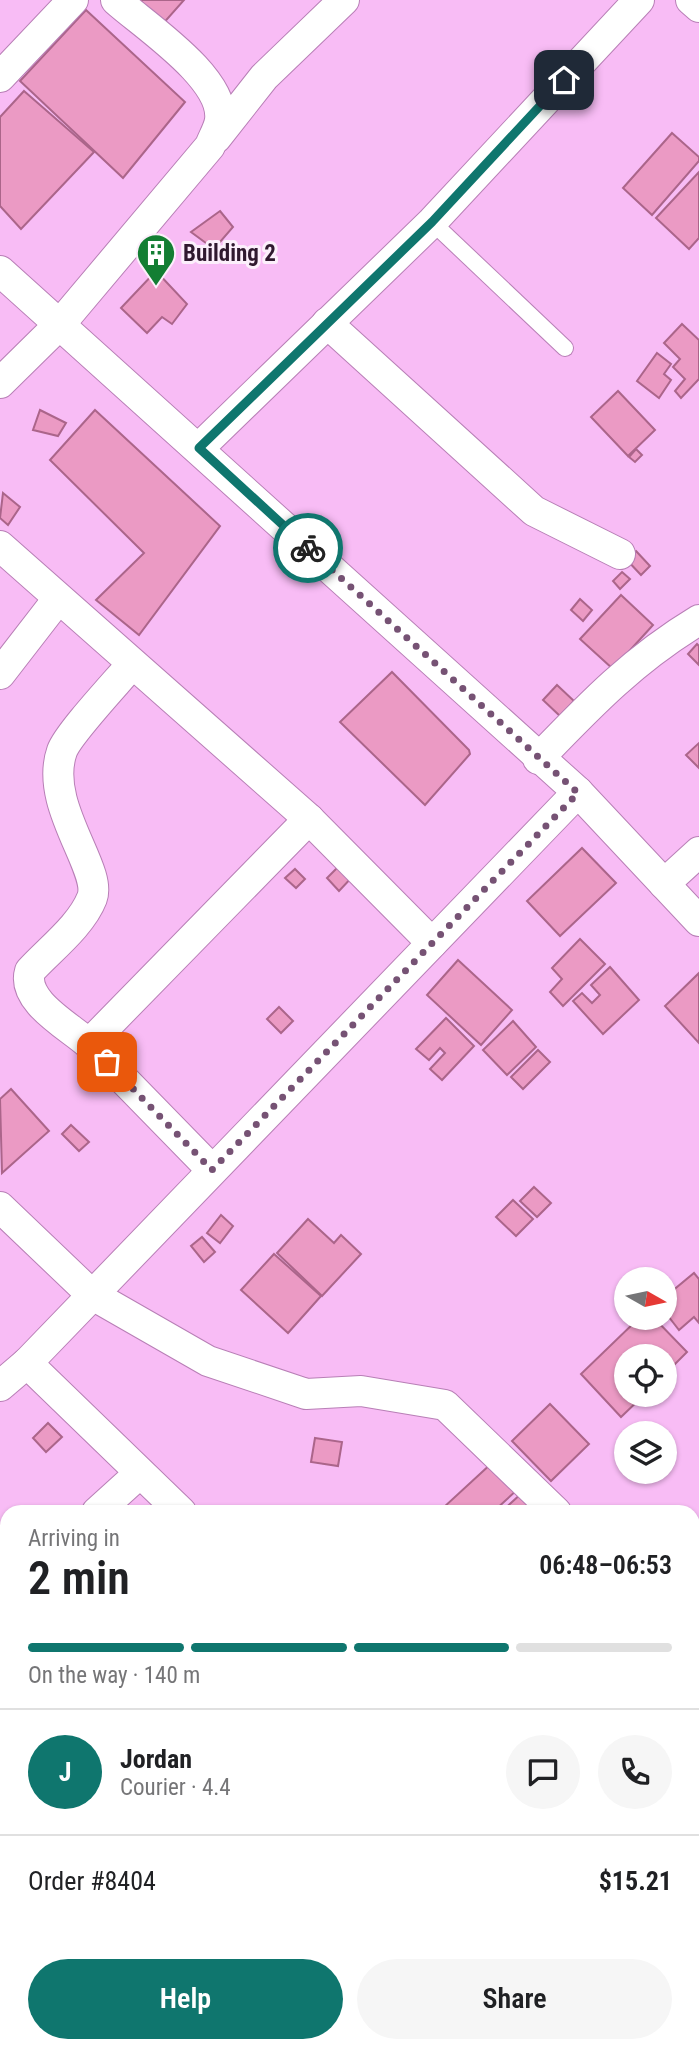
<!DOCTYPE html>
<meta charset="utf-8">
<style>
:root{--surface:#fff;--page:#f6f6f6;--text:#202124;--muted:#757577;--line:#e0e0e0;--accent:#0f766e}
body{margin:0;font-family:"Roboto Condensed",sans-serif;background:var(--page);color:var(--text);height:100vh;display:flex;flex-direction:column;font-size:26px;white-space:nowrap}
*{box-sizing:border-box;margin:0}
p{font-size:23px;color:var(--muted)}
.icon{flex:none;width:38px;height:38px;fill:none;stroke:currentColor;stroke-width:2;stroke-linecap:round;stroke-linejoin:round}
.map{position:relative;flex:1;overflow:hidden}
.sheet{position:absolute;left:0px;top:1505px;width:700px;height:548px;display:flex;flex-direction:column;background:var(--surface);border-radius:21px 21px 0 0;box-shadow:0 2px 5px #0004}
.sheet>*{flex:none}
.needle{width:46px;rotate:99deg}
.controls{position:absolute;left:614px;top:1267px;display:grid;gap:14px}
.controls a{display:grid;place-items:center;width:63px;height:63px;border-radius:50%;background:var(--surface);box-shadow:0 2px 5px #0004;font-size:35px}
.pin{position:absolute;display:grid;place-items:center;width:60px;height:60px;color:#fff;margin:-30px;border-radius:14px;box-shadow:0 4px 10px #0006}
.courier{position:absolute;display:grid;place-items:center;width:70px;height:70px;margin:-35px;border:5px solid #0f766e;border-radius:50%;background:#fff;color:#222;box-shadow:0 2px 9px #0007}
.summary em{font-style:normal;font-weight:600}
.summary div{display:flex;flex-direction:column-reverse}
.summary{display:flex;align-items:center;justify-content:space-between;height:119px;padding:0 28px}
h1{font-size:46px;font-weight:600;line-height:52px}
.bar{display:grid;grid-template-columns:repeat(4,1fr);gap:10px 7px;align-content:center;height:84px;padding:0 28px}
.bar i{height:9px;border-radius:5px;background:var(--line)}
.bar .current{background:var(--accent)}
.bar p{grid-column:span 4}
.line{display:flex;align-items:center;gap:18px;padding:0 28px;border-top:2px solid var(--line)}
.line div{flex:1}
.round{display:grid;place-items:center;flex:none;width:74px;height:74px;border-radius:37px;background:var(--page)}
.cta{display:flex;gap:14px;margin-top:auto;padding:14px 28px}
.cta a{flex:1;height:80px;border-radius:42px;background:var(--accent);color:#fff;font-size:28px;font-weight:600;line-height:80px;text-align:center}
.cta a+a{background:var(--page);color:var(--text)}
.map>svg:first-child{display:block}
</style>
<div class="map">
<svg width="699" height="2052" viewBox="0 0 699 2052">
<rect width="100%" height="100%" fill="#f8bcf5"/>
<g fill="#eb9ac4" stroke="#ab658a" stroke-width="2">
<path d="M140 0H184L161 26Z"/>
<path d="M86 10 185 102 123 178 20 81Z"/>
<path d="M24 91 94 152 21 229 0 206V117Z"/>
<path d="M672 133 699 157V161L652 215 623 188Z"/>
<path d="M699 172V238L689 249 656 218Z"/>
<path d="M220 211 233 227 214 249 191 232Z"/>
<path d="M156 271 187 304 172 324 162 317 147 333 121 308Z"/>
<path d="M682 324 699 340V379L681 398 675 391 685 379 673 367 680 359 664 343Z"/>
<path d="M657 353 671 364 664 374 671 380 659 398 637 381Z"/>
<path d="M618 391 655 430 628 456 591 417Z"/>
<path d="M40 410 66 423 58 436 33 430Z"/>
<path d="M95 410 220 526 139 635 96 600 144 553 50 460Z"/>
<path d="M636 449 642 455 635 462 629 457Z"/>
<path d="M3 493 20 507 8 525 0 518Z"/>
<path d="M636 551 650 566 641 575 626 559Z"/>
<path d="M622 572 630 579 620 589 613 581Z"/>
<path d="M621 595 653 625 613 669 580 639Z"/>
<path d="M580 599 592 610 583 621 571 610Z"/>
<path d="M697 644 699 646V665L688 654Z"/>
<path d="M392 672 469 750 470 754 425 805 340 722Z"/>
<path d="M557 685 574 701 560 716 543 700Z"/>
<path d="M699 743V768L686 755Z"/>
<path d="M582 848 616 883 560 936 527 901Z"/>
<path d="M342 863 354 875 339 891 327 878Z"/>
<path d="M295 869 305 879 296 888 285 878Z"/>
<path d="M580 939 605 964 563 1006 550 992 562 979 552 968Z"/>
<path d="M458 960 512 1010 481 1045 427 995Z"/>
<path d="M610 967 639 1000 603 1034 573 1001 582 993 592 1003 600 995 591 985Z"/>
<path d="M699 973V1043L665 1006Z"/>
<path d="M279 1007 293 1021 281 1033 267 1019Z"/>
<path d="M446 1018 474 1046 442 1080 430 1069 445 1053 440 1048 429 1060 416 1049Z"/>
<path d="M513 1021 536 1047 507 1075 483 1050Z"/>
<path d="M538 1050 550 1062 523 1089 511 1077Z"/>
<path d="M11 1089 49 1131 2 1173 0 1099Z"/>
<path d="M71 1125 89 1142 79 1151 62 1134Z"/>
<path d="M534 1187 551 1203 537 1217 520 1201Z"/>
<path d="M513 1200 533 1219 516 1236 496 1217Z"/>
<path d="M221 1215 233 1226 220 1243 207 1233Z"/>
<path d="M308 1219 334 1243 341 1235 361 1254 322 1296 277 1253Z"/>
<path d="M202 1237 215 1252 204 1262 191 1246Z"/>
<path d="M274 1254 321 1296 288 1333 241 1290Z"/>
<path d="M694 1273 699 1279V1323L694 1317 679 1330 665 1312V1297Z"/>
<path d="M639 1318H654L687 1352 665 1374V1356H626V1395H644L621 1417 581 1374Z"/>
<path d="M550 1404 589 1444 551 1481 512 1441Z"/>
<path d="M48 1423 62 1437 46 1452 33 1438Z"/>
<path d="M315 1438 342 1442 338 1466 311 1462Z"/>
<path d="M493 1462 518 1489 493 1512H448L444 1507Z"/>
<path d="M522 1493 540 1512H501Z"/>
<path d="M29 2046H91L84 2052H35Z"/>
</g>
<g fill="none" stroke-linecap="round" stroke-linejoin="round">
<g stroke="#b87fb6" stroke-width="18">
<path id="service" d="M432 222 565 348"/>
</g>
<g stroke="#b87fb6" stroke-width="32">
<g id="minor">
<path d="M691 0 699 7"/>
<path d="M0 77 73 0"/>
<path d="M216 138 264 77 344 0"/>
<path d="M0 271 578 792 699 921"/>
<path d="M327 323 534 511 620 554"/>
<path d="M0 383 61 323 210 146C213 138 219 128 220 120 225 78 145 26 116 0"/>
<path d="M199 448 432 222 639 0"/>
<path d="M0 546 309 819 432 943"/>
<path d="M0 674 58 599"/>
<path d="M538 759C590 705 634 659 699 620"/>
<path d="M664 884 699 852"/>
<path d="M89 1044C69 1026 21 1001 30 971 49 950 81 926 92 898 103 869 43 805 62 751 68 734 117 682 132 664"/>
<path d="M212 1170 89 1044 309 819"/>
<path d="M0 1207 91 1294 208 1361 306 1394 361 1391 445 1405 556 1512"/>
<path d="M27 1363 181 1512"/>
<path d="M0 1386 27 1363 578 792"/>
<path d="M97 1512 140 1473"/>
<path d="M693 1591 699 1586"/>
<path d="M0 1599 7 1592"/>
<path d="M0 1791 7 1798"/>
<path d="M221 2052 227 2046"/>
</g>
</g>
<g stroke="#976d95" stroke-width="4.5" stroke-dasharray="5 5" stroke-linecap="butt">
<path d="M693 1941 699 1939"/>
<path d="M255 2051 272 2046"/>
</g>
<use href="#service" stroke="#fff" stroke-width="16"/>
<use href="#minor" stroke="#fff" stroke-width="30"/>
</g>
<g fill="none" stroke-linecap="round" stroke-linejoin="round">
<path stroke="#765274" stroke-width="7" stroke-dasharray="0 12.6" d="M107 1062 212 1170 578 793 308 548"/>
<path stroke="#0f766e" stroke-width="9" d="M308 548 199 448 432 222 564 80"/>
</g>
<defs>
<g id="building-pin" transform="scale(2.0125)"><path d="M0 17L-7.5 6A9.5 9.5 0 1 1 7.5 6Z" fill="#137e33" stroke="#fceffb"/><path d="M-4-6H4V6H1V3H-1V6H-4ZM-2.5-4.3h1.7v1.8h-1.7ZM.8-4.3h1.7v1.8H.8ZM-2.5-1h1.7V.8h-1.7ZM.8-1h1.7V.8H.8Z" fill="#fff"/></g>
</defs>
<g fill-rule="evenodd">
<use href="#building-pin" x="156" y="253"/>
</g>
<g text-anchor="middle" stroke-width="6" stroke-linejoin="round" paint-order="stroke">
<g font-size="23" font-weight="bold" fill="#30192f" stroke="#fceffb" text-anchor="start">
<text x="183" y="261">Building 2</text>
</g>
</g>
</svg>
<div class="controls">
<a><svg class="needle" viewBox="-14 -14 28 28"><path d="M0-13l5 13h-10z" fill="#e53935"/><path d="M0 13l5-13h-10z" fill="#757577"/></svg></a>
<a><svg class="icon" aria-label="locate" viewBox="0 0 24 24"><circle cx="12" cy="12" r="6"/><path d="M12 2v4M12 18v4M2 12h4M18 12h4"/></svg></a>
<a><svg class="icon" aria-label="layers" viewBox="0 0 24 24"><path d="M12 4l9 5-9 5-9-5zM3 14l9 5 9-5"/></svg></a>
</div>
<div class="pin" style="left:107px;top:1062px;background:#ea580c"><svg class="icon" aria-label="bag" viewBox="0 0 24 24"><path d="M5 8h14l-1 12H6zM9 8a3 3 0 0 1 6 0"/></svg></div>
<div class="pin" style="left:564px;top:80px;background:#1f2937"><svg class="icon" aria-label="home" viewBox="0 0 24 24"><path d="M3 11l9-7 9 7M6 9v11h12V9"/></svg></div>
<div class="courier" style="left:308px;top:548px"><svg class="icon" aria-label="bike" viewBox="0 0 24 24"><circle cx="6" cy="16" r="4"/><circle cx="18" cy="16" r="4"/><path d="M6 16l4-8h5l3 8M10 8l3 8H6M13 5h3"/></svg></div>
<section class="sheet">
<div class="summary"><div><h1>2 min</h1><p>Arriving in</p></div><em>06:48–06:53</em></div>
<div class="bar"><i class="current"></i><i class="current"></i><i class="current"></i><i></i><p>On the way · 140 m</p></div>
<div class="line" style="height:126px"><b class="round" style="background:var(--accent);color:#fff">J</b><div><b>Jordan</b><p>Courier · 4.4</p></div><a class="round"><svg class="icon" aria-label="chat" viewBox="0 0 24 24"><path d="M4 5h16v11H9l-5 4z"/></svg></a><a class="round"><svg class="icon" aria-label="phone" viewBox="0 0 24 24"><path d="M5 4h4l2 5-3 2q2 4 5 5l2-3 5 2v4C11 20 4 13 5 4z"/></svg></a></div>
<div class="line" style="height:91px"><div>Order #8404</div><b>$15.21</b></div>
<div class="cta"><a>Help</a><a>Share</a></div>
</section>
</div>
